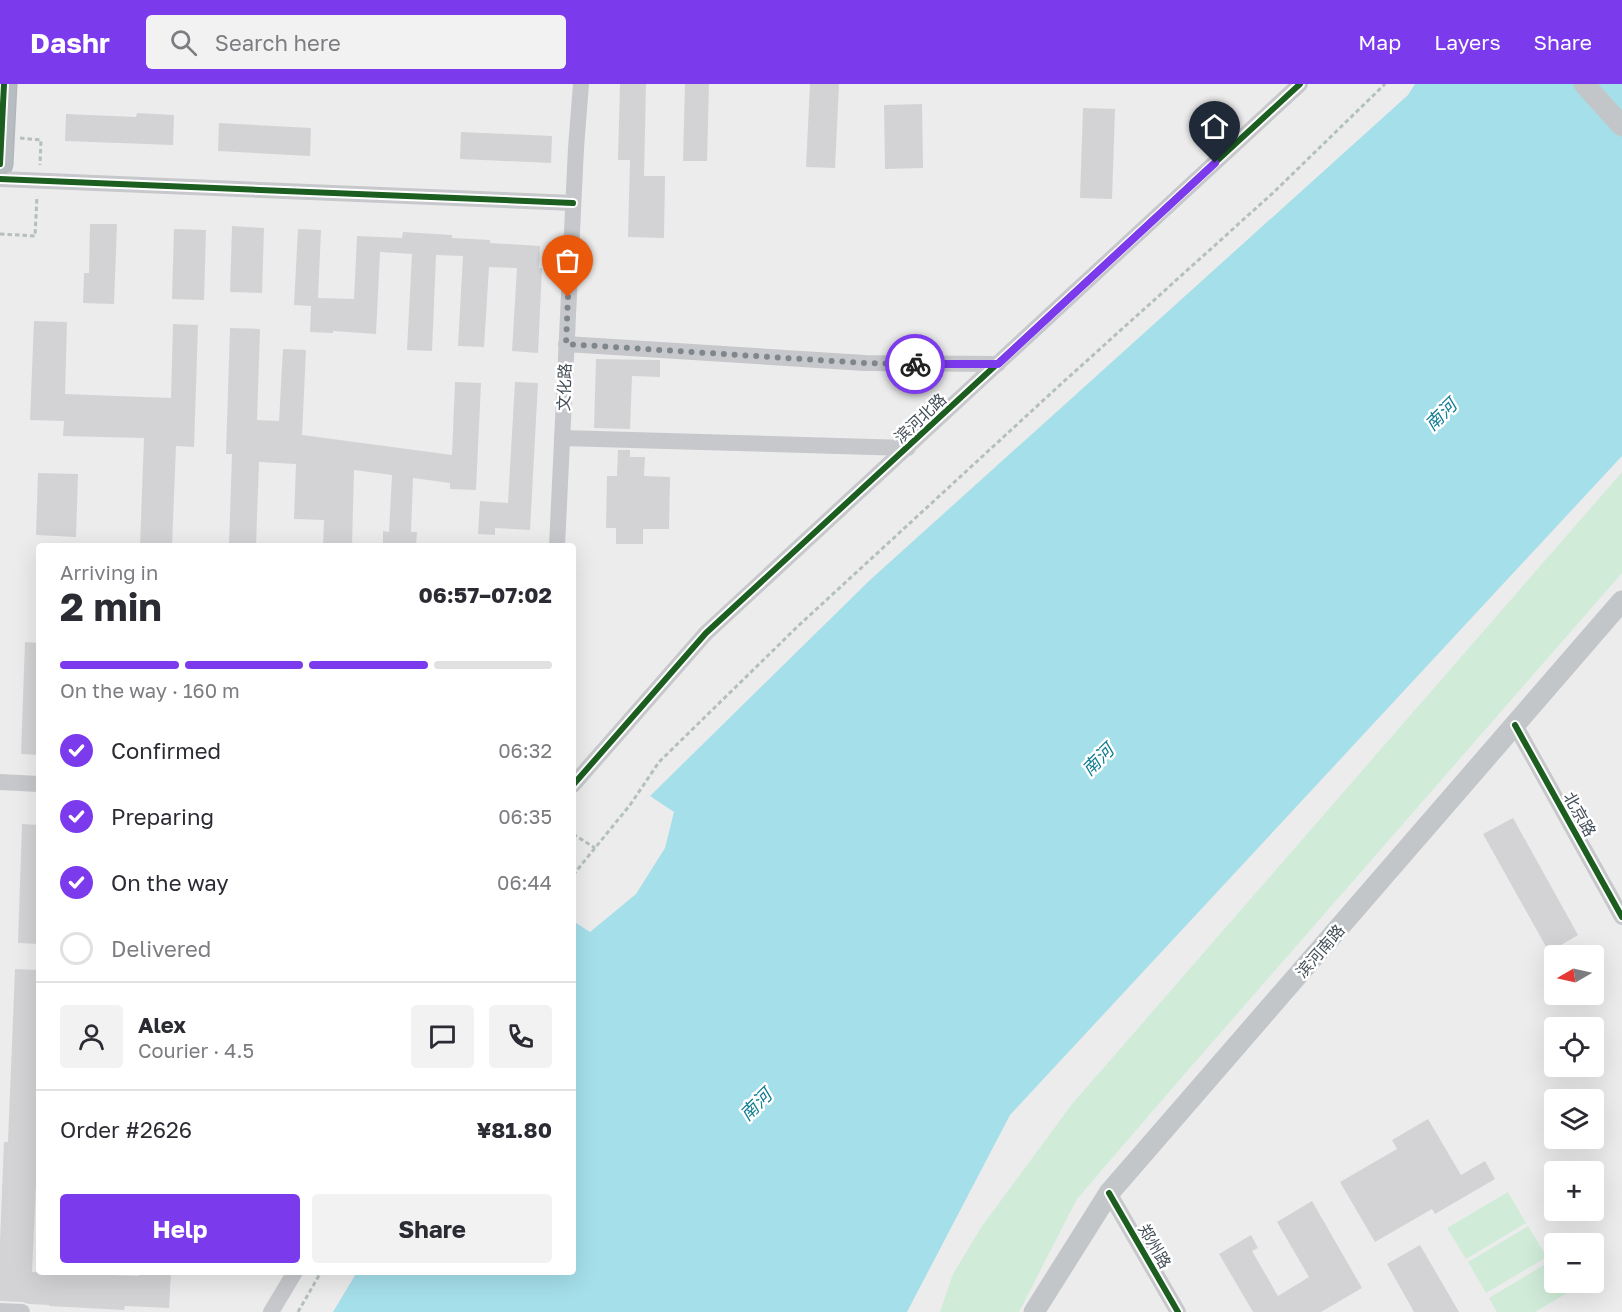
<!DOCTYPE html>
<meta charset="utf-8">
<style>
:root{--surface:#fff;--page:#f2f2f3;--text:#2b2b33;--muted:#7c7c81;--line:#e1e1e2;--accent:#7c3aed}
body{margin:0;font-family:"Golos Text","Noto Sans SC",sans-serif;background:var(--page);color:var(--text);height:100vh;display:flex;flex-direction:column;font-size:22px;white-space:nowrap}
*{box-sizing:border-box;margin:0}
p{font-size:20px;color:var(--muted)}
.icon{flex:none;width:33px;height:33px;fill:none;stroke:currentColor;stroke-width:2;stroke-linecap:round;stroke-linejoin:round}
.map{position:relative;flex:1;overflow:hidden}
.details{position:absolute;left:36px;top:459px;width:540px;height:732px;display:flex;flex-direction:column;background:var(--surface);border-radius:6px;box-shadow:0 6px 24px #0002}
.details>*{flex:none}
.needle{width:39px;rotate:261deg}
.tools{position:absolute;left:1544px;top:861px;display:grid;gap:12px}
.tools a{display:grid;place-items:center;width:60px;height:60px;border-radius:6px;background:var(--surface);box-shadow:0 6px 24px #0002;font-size:30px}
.pin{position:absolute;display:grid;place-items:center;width:51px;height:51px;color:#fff;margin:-62px -26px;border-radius:50% 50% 50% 0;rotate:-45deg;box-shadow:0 0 6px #0007}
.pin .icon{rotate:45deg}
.courier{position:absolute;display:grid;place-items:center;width:60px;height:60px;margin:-30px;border:4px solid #7c3aed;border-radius:50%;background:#fff;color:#222;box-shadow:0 2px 8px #0007}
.head em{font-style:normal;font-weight:700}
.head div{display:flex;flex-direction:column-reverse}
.head{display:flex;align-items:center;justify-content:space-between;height:102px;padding:0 24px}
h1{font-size:39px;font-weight:700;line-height:45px}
.bar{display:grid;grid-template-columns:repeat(4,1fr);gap:9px 6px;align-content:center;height:72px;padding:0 24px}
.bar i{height:8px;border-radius:4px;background:var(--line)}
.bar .selected{background:var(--accent)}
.bar p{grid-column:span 4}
.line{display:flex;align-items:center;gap:15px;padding:0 24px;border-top:2px solid var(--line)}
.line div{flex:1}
.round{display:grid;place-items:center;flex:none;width:63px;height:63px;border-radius:6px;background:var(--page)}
ol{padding:0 24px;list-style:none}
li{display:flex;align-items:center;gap:18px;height:66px}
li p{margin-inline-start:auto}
li .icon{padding:6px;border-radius:50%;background:var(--accent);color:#fff;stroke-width:4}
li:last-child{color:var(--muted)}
li i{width:33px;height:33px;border:3px solid var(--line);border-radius:50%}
.primary-button{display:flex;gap:12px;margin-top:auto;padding:12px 24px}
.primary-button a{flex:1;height:69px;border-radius:6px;background:var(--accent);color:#fff;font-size:24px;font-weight:700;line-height:69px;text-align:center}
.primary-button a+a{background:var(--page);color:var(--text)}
header{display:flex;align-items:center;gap:36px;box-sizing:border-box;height:84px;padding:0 30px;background:var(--accent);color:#fff}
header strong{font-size:28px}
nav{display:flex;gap:33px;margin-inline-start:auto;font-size:21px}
.search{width:420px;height:54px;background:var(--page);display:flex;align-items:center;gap:15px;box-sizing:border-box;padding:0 21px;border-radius:6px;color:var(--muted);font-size:22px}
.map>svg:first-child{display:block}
</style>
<header>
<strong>Dashr</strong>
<div class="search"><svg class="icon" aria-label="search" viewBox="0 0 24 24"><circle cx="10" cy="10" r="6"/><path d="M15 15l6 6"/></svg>Search here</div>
<nav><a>Map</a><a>Layers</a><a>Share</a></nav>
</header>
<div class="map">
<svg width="1622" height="1228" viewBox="0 0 1622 1228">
<rect width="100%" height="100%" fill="#edecec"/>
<g fill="#d0ecd9">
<path d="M1622 388V489L1169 1008 1077 1115 1019 1228H940L953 1190 982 1142 1072 1020Z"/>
<path d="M1508 1108 1526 1139 1466 1175 1447 1144Z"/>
<path d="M1528 1142 1547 1173 1486 1209 1468 1178Z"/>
<path d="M1549 1178 1554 1186V1198L1561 1199 1567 1209 1535 1228H1497L1489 1214Z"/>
</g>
<path fill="#a5dfea" d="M1415 0H1622V372L1010 1031 907 1228H333L357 1188H573V837L590 848 636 810 665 764 674 728 650 712 870 496 1408 11Z"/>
<g fill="#d3d3d5">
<path d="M620 0H646L644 92H665L664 154 628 153 630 76H618Z"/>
<path d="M685 0H709L707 77H683Z"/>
<path d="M810 0H839L835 84 806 83Z"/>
<path d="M922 20 923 84 885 85 884 21Z"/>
<path d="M1083 24 1115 25 1112 115 1080 114Z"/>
<path d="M137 29 174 31 173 61 65 57 66 30 136 33Z"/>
<path d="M219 39 311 44 310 72 218 67Z"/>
<path d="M461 48 552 52 551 79 460 75Z"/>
<path d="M90 140H117L114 220 83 219 84 189H89Z"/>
<path d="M232 142 264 144 262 209 230 208Z"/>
<path d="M174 145 206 146 204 216 172 215Z"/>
<path d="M298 145 321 146 318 214 354 215 357 152 402 154 403 148 452 151V154L490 156V159L540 162 539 184H542L538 269 512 267 517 184 489 183 484 263 458 262 463 172 436 171 432 267 407 266 412 170 380 168 376 250 333 247V249L310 248 311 222 294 221Z"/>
<path d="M34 237 67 238 65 310 171 314 173 240 198 241 194 363 176 362 172 462H140L144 354 63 352 64 337 30 336Z"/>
<path d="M230 244 260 245 257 336 279 337 283 265 306 266 302 351 452 371 455 298 481 299 476 406 450 405V399L413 394 411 448H417L416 462H383V447L389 448 392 391 354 386 352 462H323L324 436 294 435 296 380 259 378 256 462H229L232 370H226Z"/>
<path d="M596 275 660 276V293L632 292 630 345 594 344Z"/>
<path d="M515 298 538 299 530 446 495 444V451L478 450 480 417 508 419Z"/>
<path d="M618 366H630V373H645L644 392 670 393 669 445H643V460H616V444H606L607 392H617Z"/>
<path d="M38 389 78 390 76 453 36 451Z"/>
<path d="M25 558 39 559V671L21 670Z"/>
<path d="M1513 734 1578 851 1549 868 1483 750Z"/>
<path d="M22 740 39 741V860L18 859Z"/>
<path d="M15 885 39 886V1036L32 1188 139 1192V1188H171L169 1224 125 1222 124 1226 49 1222V1221L29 1220 22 1218 0 1217V1157L4 1058H8Z"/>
<path d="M1428 1035 1461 1091 1485 1077 1495 1095 1435 1130 1432 1125 1375 1158 1340 1098 1397 1065 1392 1056Z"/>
<path d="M1312 1117 1362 1204 1321 1228H1253L1219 1170 1251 1151 1258 1164 1252 1167 1278 1212 1309 1193 1277 1138Z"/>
<path d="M1420 1161 1459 1228H1414L1387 1180Z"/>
</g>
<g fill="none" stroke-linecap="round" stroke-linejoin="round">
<g stroke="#b1b6bc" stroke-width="27">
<path id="highway" d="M0 80 4 0"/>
</g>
<g stroke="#b4c0bc" stroke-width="3" stroke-dasharray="4.5 3" stroke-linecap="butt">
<path d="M20 54 41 56 40 81"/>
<path d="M0 150 35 152 37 112"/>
<path d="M573 750 595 764"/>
<path d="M573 791 630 721 659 678 797 543 1061 300 1274 108 1385 0"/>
<path d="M298 1228 321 1188"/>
</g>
<g stroke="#c6c8cb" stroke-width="16">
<path d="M0 95 573 119"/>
<path d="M566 260 865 279 998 280"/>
<path d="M562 354 908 364"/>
<path d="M557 462 576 64 581 0"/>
<path d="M1515 641 1622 833"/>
<path d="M0 698 39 700"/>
<path d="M573 701 706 549 1300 0"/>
<path d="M1109 1109 1178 1228"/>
<path d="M0 1227 22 1228"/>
<path d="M271 1228 295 1188"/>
</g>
<g stroke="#c2c6c9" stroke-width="21">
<path d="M1584 0 1622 42"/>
<path d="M1034 1228 1109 1109 1622 517"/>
</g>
<use href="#highway" stroke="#b7bcc1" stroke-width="24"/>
<g stroke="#fff" stroke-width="10">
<g id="cycleway">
<path d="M0 80 4 0"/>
<path d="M0 95 573 119"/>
<path d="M1515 641 1622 833"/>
<path d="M573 701 706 549 1300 0"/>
<path d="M1109 1109 1178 1228"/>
</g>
</g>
<use href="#cycleway" stroke="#1b5e20" stroke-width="6"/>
</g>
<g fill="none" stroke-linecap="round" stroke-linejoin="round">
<path stroke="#7f868c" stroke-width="6" stroke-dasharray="0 10.8" d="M568 213 566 260 865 279 915 280"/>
<path stroke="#7c3aed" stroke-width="8" d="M915 280H998L1215 79"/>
</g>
<g text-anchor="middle" stroke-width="5" stroke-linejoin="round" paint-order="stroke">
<g font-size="16" fill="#444f58" stroke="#fff">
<text transform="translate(564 303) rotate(-88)" y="6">文化路</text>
<text transform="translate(920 334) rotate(-43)" y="6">滨河北路</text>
<text transform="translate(1580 730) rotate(61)" y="6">北京路</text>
<text transform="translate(1320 867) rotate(-49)" y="6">滨河南路</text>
<text transform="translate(1155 1162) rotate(60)" y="6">郑州路</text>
</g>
<g font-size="18" font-style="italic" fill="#0f7c92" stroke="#fff">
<text transform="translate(1441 331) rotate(-45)" y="6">南河</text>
<text transform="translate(1098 676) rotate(-45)" y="6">南河</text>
<text transform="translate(756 1021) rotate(-45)" y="6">南河</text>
</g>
</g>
</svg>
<div class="tools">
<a><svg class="needle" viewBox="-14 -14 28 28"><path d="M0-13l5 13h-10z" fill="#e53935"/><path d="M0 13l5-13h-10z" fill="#7c7c81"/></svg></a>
<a><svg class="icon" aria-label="locate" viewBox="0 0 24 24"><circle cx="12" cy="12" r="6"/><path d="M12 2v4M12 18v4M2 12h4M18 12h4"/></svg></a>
<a><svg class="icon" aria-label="layers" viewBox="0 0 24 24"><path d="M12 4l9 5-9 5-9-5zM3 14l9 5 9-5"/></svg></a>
<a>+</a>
<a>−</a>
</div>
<div class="pin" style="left:568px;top:213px;background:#ea580c"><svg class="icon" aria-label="bag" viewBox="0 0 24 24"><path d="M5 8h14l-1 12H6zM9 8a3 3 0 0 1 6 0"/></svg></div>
<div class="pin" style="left:1215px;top:79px;background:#1f2937"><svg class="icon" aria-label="home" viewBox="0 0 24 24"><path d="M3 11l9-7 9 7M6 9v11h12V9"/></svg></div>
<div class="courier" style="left:915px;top:280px"><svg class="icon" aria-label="bike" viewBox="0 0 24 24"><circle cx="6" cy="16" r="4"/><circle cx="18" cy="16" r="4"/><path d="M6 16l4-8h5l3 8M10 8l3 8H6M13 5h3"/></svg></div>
<section class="details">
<div class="head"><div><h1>2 min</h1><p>Arriving in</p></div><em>06:57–07:02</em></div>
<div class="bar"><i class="selected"></i><i class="selected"></i><i class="selected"></i><i></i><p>On the way · 160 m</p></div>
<ol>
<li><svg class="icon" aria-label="check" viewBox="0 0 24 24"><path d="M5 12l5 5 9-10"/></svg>Confirmed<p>06:32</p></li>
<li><svg class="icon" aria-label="check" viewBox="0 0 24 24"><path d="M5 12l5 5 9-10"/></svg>Preparing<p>06:35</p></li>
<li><svg class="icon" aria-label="check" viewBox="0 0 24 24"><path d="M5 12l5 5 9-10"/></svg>On the way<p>06:44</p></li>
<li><i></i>Delivered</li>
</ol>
<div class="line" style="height:108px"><a class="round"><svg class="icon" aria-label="person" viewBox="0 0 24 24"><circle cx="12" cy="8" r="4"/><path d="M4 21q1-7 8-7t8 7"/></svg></a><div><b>Alex</b><p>Courier · 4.5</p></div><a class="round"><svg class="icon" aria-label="chat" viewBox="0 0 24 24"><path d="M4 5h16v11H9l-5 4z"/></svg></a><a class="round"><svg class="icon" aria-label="phone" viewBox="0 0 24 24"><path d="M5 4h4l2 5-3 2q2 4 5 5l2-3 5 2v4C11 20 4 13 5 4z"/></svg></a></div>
<div class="line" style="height:78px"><div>Order #2626</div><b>¥81.80</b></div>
<div class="primary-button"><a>Help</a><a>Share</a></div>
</section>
</div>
